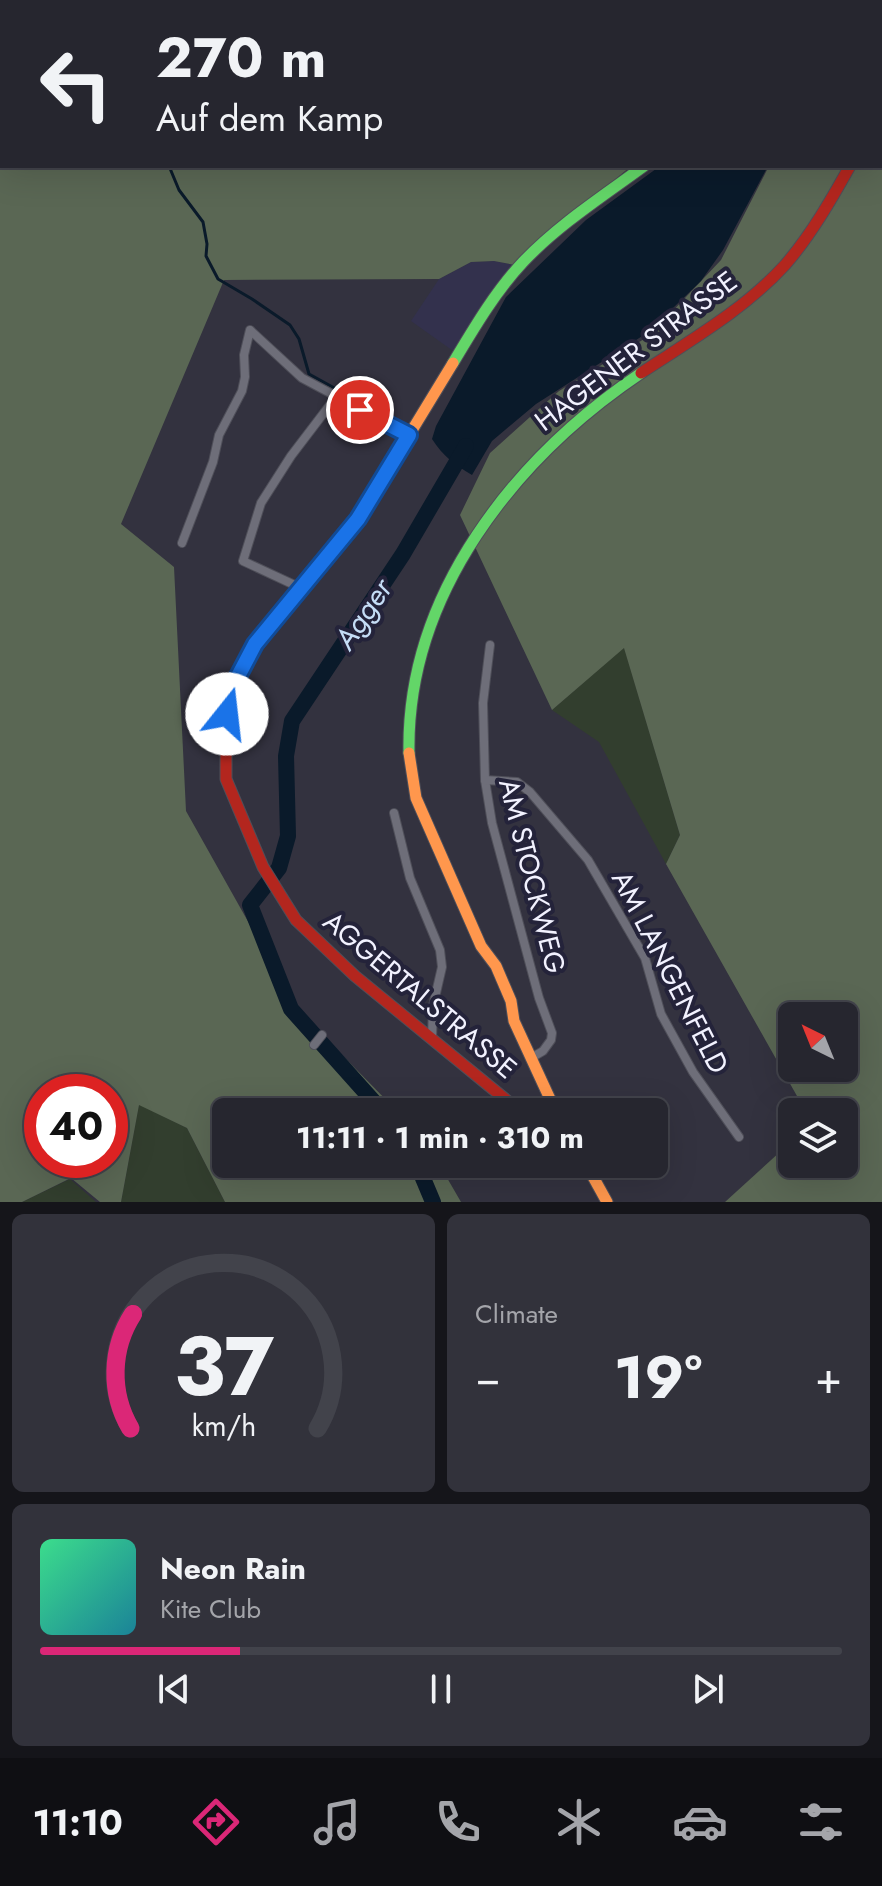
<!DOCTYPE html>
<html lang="en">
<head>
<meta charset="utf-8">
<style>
	body { margin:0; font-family:Jost,sans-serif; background:#32323b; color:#f1f3f6; height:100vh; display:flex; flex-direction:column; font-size:30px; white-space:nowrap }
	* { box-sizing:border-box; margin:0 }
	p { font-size:26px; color:#a4a5aa }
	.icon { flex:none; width:44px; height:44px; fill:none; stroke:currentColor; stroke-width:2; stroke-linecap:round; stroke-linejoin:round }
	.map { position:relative; height:1202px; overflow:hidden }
	.sheet { display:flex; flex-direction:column; gap:12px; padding:12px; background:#15151a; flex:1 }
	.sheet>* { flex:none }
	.hud { position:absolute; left:0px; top:0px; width:882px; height:168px; box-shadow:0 8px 32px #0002,0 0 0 2px #42434b; background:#26262f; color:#f1f3f6; overflow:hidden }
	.needle { width:52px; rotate:317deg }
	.buttons { position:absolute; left:778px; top:1002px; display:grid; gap:16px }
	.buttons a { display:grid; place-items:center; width:80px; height:80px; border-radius:12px; background:#26262f; box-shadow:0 8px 32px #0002,0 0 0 2px #42434b; font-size:40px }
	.speed { position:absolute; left:24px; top:1074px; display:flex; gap:16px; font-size:40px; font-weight:700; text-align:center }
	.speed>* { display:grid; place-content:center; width:104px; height:104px; border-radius:50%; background:#26262f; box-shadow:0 8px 32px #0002,0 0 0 2px #42434b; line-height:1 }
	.speed .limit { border:12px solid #d22; background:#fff; color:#111 }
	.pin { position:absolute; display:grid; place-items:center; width:68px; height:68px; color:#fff; margin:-34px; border:4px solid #fff; border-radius:50%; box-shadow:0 2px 8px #0007 }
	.me { position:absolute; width:88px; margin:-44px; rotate:16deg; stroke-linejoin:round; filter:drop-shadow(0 0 6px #0008) }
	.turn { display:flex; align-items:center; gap:28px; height:168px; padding:0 24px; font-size:36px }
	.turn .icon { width:104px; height:104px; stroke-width:2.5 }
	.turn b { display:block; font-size:56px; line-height:68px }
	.big { font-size:60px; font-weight:700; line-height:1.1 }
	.sheet .tile { flex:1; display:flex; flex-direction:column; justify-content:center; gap:12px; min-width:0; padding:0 28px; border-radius:12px; background:#32323b }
	.sheet .dial { align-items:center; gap:0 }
	.dial svg { height:208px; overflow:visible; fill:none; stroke:#42434b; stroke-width:7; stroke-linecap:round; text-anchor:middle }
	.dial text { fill:#f1f3f6; stroke:none }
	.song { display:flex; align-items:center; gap:24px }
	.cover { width:96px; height:96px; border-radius:12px; background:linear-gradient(135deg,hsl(150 70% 55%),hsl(190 70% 35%)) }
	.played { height:8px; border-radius:4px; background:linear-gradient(90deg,#db2777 25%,#42434b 25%) }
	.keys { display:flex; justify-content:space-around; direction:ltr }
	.heat { display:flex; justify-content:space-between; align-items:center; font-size:44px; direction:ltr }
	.sheet .tiles { flex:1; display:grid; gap:12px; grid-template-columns:1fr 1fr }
	.tile:last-child { grid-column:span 2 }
	.trip { position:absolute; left:212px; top:1098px; width:456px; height:80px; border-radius:12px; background:#26262f; box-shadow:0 8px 32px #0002,0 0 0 2px #42434b; font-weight:700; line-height:80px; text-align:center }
	.tabs { display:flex; height:128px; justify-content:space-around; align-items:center; background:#0f0f13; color:#a4a5aa }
	.tabs .icon { width:56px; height:56px }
	.tabs .current { color:#db2777 }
	.tabs b { font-size:36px; color:#f1f3f6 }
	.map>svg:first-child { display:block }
	.built { fill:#33314d }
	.green { fill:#323e2e }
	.forest { fill:#5a6754; fill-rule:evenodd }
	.water { fill:#0a1a2a }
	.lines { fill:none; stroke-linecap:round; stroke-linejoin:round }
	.stream { stroke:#0a1a2a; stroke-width:3 }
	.river { stroke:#0a1a2a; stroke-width:16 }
	.street-casing { stroke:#4f4f59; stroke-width:10 }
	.fast-casing { stroke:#4f4f59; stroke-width:13 }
	.slow-casing { stroke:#4f4f59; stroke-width:13 }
	.jam-casing { stroke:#4f4f59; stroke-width:13 }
	.street { stroke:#6e6e79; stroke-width:8 }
	.fast { stroke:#63d668; stroke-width:11 }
	.slow { stroke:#ff974d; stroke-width:11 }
	.jam { stroke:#b3261e; stroke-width:11 }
	.route-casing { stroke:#114b97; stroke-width:20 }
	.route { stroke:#1a73e8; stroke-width:14 }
	.labels { text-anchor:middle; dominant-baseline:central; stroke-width:8; stroke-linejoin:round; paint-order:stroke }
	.street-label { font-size:28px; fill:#f2f2ff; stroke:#24233a }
	.water-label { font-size:30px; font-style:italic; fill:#c5ddf6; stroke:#24233a }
</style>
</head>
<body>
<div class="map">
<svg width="882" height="1202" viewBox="0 0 882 1202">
	<rect width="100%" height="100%" fill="#33323f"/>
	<polygon class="built" points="494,261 515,265 456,353 411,321 439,279 471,262"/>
	<g class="green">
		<polygon points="624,647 680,835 666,864 599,742 552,710"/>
		<polygon points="139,1104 187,1128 225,1202 121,1202"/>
		<polygon points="70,1179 96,1202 22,1202"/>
	</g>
	<g class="forest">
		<path d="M0,0h743l-741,2v164h629l-116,99 -21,-4 -23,1 -32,17 -215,1 -103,244 53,43 12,244 111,198 101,103h-172v52h213l22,38h-236l-38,-74 -48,-23 -18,97h-21l-29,-24 -49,24h-22zM42,1092h68v68h-68z"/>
		<path d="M843,0h39v1202h-157l67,-61v23h52v-52h-38l-140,-248 14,-29 -56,-187 -72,62 -92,-195 30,-62 69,-62 90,-55 72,-76 48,-94h111v-164h-38zM792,1016h52v52h-52z"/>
	</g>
	<path class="water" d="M660,166h108l-45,84 -22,31 -54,52 -111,71 -44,37 -20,34c-17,-10 -29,-19 -40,-36l4,-13 70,-129 80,-77z"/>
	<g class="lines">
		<g class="stream">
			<polyline points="0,58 2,58"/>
			<polyline points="169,166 179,190 203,222 207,244 206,256 218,279 252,299 290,325 299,339 309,374 376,411"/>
		</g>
		<g class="river">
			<polyline points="831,2 831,0"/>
			<polyline points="383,1112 291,1009 250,905 279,868 288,836 286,756 292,721 403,554 466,446"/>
			<polyline points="417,1164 433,1202"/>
		</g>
		<g class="street-casing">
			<g id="street">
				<polyline points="771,2 772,0"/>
				<polyline points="182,543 213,462 219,435 242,391 245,377 244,355 250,330 302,378 409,435"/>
				<polyline points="301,588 243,561 261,503 291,456 336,397"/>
				<polyline points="490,645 483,703 485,780 492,823 539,998 552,1033 551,1040 543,1051 531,1058"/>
				<polyline points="485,780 517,782 530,792 588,860 645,958 661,1014 693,1072 739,1137"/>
				<polyline points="394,813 410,878 440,950 442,967 433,1006 432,1039"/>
				<polyline points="314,1045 322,1035"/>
			</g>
		</g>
		<g class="fast-casing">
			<g id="fast">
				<path d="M453,363c21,-35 42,-71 70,-101 35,-37 80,-66 121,-96"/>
				<path d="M409,753c-3,-159 106,-295 232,-380"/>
			</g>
		</g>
		<g class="slow-casing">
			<g id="slow">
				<polyline points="226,753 227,714 235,682 255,644 358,519 453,363"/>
				<polyline points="409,753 416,798 481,946 496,966 511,1001 514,1021 556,1112"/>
				<polyline points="586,1164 607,1202"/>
			</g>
		</g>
		<g class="jam-casing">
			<g id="jam">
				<polyline points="880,112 882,108"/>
				<path d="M641,373c50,-33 104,-64 144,-108 26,-30 46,-65 65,-99"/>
				<polyline points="226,753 226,779 263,867 296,920 355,976 521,1112"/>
			</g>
		</g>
		<use href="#street" class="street"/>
		<use href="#fast" class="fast"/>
		<use href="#slow" class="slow"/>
		<use href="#jam" class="jam"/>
	</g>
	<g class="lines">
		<g class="route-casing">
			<polyline id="route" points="227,714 235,682 255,644 358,519 409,435 360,410"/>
		</g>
		<use href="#route" class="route"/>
	</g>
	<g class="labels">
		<g class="street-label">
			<text transform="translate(636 351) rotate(-37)">HAGENER STRASSE</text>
			<text transform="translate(532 876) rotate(76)">AM STOCKWEG</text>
			<text transform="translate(670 972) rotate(63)">AM LANGENFELD</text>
			<text transform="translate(420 995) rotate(40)">AGGERTALSTRASSE</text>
		</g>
		<g class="water-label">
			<text transform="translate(363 614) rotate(-56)">Agger</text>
		</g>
	</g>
</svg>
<div class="buttons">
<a><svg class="needle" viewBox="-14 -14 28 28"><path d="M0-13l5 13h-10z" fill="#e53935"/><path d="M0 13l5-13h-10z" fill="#a4a5aa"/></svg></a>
<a><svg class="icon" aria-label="layers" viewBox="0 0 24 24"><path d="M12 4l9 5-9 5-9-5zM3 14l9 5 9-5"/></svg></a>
</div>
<div class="speed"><div class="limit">40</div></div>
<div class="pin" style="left:360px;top:410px;background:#d93025"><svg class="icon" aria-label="arrive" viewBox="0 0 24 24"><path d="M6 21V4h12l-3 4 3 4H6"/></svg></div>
<svg class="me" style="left:227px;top:714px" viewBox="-20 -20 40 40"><circle r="19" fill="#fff"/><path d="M0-13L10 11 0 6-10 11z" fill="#1a73e8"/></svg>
<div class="trip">11:11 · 1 min · 310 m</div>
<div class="hud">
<div class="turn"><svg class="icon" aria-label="left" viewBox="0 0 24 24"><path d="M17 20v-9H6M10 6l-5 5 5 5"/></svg><div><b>270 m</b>Auf dem Kamp</div></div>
</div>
</div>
<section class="sheet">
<div class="tiles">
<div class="tile dial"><svg viewBox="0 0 100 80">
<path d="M14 69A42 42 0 1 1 86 69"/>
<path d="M14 69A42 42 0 0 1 15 25" stroke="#db2777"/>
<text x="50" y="56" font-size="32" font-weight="700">37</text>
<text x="50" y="72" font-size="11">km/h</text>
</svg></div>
<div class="tile"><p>Climate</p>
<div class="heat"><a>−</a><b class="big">19°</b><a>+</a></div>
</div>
<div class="tile">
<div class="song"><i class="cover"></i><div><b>Neon Rain</b><p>Kite Club</p></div></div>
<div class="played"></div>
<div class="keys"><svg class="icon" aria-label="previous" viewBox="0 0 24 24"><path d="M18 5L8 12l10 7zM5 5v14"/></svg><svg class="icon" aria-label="pause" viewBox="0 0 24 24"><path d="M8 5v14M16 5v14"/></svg><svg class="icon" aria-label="next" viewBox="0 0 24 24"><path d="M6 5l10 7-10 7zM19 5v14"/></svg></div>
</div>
</div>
</section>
<nav class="tabs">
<b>11:10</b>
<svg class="icon current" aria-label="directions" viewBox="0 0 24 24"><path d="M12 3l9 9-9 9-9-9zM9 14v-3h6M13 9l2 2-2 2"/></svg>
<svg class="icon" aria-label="music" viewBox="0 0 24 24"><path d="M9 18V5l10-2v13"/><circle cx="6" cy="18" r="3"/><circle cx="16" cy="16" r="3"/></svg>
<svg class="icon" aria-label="phone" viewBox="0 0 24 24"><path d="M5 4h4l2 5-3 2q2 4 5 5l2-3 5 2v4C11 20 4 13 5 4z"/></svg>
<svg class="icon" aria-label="climate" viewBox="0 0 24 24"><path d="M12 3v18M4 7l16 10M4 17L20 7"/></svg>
<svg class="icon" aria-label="car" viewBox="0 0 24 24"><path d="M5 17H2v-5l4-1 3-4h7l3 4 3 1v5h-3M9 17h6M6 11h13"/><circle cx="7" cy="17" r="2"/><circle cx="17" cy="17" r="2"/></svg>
<svg class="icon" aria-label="filters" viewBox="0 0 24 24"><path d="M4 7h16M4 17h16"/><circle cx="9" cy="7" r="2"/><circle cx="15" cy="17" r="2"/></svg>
</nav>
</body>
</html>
